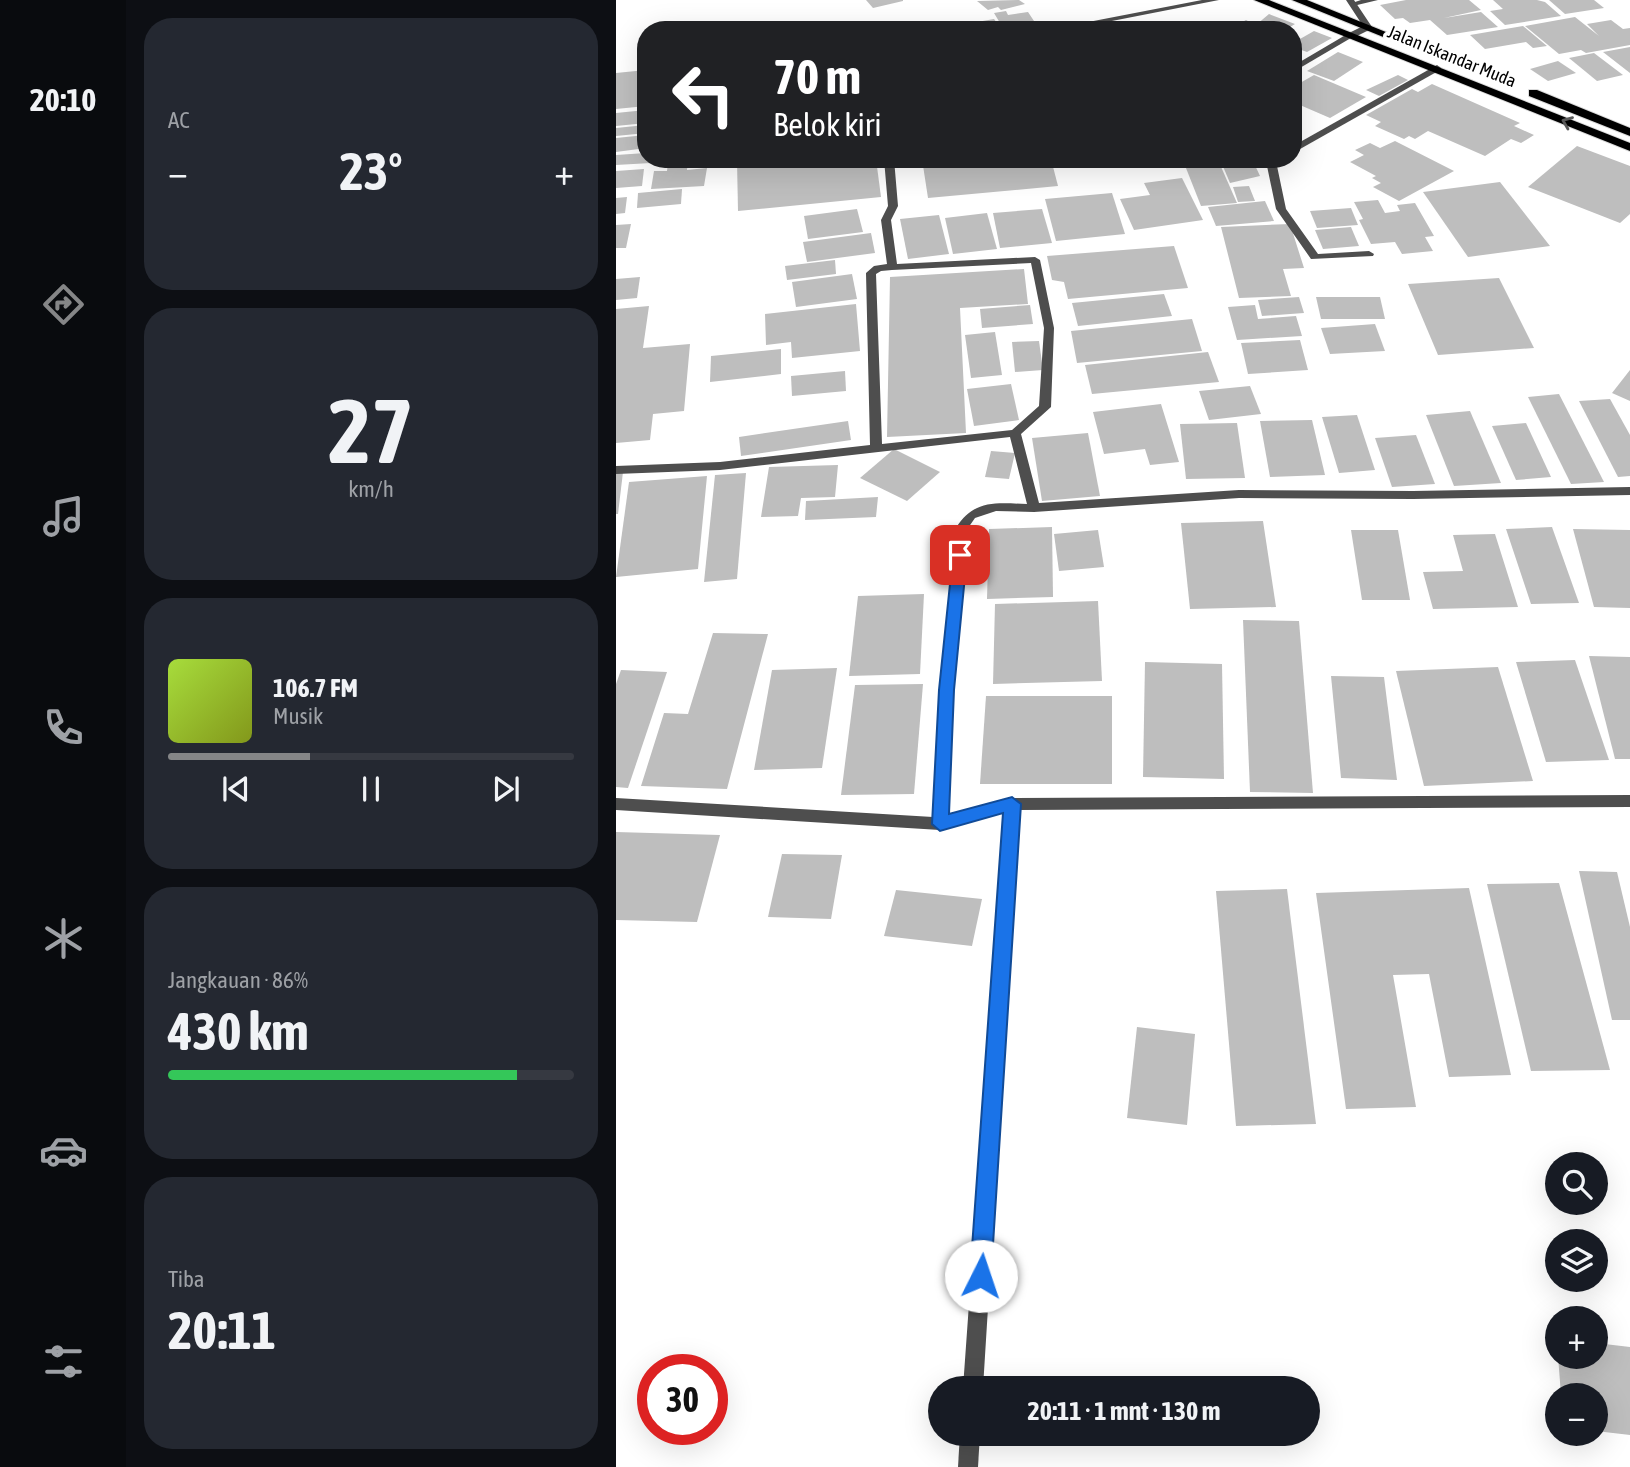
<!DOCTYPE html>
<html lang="id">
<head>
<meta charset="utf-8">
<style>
	body { margin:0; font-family:"Asap Condensed",sans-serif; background:#242831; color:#f1f3f6; height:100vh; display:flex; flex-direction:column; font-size:26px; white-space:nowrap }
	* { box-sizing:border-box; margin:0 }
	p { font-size:23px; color:#9ea1a6 }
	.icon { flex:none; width:38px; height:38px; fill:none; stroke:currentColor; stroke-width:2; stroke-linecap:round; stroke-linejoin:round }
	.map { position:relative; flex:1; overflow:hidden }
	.details { display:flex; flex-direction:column; gap:18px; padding:18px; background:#0d0f14; width:490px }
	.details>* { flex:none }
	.top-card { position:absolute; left:21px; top:21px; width:665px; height:147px; border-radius:28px; box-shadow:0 7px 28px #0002; background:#202124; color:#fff; overflow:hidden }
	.fabs { position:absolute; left:929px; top:1152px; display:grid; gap:14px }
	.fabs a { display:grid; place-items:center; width:63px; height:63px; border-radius:50%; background:#171b24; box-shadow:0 7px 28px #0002; font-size:35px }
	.speed { position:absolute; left:21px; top:1354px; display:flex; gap:14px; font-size:35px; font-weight:700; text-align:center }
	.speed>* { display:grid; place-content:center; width:91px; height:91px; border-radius:50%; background:#171b24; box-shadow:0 7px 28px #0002; line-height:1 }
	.speed .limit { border:10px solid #d22; background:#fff; color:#111 }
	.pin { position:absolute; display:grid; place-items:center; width:60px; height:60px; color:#fff; margin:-30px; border-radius:14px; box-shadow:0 4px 10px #0006 }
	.me { position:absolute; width:77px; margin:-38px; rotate:4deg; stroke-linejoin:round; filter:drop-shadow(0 0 5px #0008) }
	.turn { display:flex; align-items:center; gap:24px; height:147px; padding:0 21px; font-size:32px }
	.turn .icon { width:91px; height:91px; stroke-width:2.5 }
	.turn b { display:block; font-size:49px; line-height:60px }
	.big { font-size:52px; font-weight:700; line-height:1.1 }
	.details .card { flex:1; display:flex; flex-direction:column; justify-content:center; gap:10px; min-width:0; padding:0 24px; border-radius:28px; background:#242831 }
	.details .dial { align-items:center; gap:0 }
	.dial b { font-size:91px; line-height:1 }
	.song { display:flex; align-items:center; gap:21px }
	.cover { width:84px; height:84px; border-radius:10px; background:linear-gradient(135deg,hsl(80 70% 55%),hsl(70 70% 35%)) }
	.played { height:7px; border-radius:4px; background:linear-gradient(90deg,#858687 35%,#363941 35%) }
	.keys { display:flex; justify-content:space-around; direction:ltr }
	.heat { display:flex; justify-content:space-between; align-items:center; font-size:38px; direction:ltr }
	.charge { height:10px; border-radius:5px; background:linear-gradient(90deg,#34c759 86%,#363941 0) }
	.trip { position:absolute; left:312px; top:1376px; width:392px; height:70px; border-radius:35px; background:#171b24; box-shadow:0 7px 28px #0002; font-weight:700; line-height:70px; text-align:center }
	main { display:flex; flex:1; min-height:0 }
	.dock { display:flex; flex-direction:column; width:126px; justify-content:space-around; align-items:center; background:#090b0e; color:#9ea1a6 }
	.dock .icon { width:49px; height:49px }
	.dock .active { color:#858687 }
	.dock b { font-size:32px; color:#f1f3f6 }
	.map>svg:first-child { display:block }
	.building { fill:#bebebe }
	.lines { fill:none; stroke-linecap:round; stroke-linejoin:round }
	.trunk-casing { stroke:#dbdbdb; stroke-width:2 }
	.minor { fill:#4e4e4e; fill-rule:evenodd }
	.tertiary { fill:#4e4e4e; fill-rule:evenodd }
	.trunk { fill:#000; fill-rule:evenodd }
	.oneway { stroke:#595959 }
	.route { fill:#1a73e8; stroke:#114b97; stroke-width:2 }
	.labels { text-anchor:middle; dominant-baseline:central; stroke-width:7; stroke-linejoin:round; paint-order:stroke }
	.far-street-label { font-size:18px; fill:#000; stroke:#fff }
</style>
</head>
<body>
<main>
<nav class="dock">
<b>20:10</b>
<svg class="icon active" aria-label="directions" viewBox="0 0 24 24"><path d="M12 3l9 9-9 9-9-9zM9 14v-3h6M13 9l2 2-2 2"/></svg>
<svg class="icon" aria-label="music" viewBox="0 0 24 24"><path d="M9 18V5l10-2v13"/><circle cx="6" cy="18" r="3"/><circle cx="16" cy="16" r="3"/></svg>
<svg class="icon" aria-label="phone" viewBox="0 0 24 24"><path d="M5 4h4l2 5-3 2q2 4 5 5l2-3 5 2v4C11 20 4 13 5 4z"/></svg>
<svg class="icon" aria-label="climate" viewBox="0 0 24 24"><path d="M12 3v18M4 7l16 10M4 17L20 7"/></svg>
<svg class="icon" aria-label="car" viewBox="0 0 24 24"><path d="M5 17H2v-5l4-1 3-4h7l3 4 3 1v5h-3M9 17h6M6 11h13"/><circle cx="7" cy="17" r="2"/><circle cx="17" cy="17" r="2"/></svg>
<svg class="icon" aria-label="filters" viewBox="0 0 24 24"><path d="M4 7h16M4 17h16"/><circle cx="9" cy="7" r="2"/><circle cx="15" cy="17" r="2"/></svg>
</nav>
<section class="details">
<div class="card"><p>AC</p>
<div class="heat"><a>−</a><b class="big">23°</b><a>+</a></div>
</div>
<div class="card dial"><b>27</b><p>km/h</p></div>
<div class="card">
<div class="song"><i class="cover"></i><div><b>106.7 FM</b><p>Musik</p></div></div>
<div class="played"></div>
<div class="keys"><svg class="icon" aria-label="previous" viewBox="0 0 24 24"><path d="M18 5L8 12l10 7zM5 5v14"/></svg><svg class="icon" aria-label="pause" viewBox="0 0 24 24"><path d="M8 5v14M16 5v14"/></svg><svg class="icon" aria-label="next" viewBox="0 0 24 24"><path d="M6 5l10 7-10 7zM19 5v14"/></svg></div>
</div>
<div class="card"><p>Jangkauan · 86%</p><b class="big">430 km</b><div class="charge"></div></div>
<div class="card"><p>Tiba</p><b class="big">20:11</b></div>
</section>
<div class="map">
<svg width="1014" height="1467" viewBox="0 0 1014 1467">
	<rect width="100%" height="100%" fill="#fff"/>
	<g class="building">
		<polygon points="250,0 287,0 287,1 257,8"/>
		<polygon points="403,0 409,4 385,10 382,7 372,10 361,1"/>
		<polygon points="790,0 853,0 865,10 828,18 865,12 882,27 831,35 814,20 794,23 787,18 779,19 764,5"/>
		<polygon points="877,0 921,0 929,2 945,16 889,25 874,11 887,9"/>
		<polygon points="933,0 978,0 988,8 949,14"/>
		<polygon points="390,11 392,15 412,12 420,24 387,28 378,13"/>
		<polygon points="653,14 679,24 669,30 652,25 662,30 611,30 630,20 640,25"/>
		<polygon points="959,17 983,36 971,24 995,20 1007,29 1014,28 1014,45 970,53 965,50 943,54 909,26"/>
		<polygon points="378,19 384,27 366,30 361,22"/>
		<polygon points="907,26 931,46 917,48 910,42 869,49 854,35"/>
		<polygon points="698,31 716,38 691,52 677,47 677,43"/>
		<polygon points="1014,47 1014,73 987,52"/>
		<polygon points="722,52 747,62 718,81 691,71"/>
		<polygon points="978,53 1007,75 981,81 953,58"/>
		<polygon points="942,61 960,73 932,81 914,69"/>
		<polygon points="30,70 30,106 0,109 0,73"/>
		<polygon points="698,75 750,97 714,118 677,102 677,87"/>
		<polygon points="782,75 792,80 763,96 750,90"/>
		<polygon points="816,84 904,123 898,126 918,135 905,143 895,139 869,156 812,131 799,139 793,136 788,139 759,126 765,122 750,115 796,89 802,92"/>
		<polygon points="30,110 30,123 0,126 0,113"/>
		<polygon points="30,125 30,133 0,136 0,128"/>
		<polygon points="30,135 30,148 0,152 0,138"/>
		<polygon points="779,141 838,171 783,201 757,187 765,183 756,178 760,176 734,162 748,155 739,150 754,143 764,148"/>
		<polygon points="961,146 1014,166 1014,214 1004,223 912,187"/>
		<polygon points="30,153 30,159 72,159 71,170 91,168 88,186 35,189 38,171 51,171 52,162 0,165 0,155"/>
		<polygon points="138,159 260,159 265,197 122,211 121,161"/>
		<polygon points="306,159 435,159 442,186 312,198"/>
		<polygon points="602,160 621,203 585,206 568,163"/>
		<polygon points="637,161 644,176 614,183 606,164"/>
		<polygon points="28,169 26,186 0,188 0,171"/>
		<polygon points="566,178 587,220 518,230 504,199 534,195 528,183"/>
		<polygon points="884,182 934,246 852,257 807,192"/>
		<polygon points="633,186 639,201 622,202 617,187"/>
		<polygon points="66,189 65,204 21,208 22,193"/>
		<polygon points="496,193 509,234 440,241 429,199"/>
		<polygon points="11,197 9,213 0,214 0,198"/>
		<polygon points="762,200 769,213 784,211 781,205 799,203 818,236 809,237 817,251 786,254 779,242 755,244 743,220 747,219 738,202"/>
		<polygon points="649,201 658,221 600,226 592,207"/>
		<polygon points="735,208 742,225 701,228 694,211"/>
		<polygon points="241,209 247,232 192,239 188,216"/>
		<polygon points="426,209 436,243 384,248 377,213"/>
		<polygon points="371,213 381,249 337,254 329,218"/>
		<polygon points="323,215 333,254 292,259 284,219"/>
		<polygon points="15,224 10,248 0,248 0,225"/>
		<polygon points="674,224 688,268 667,269 675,296 623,298 605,227"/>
		<polygon points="735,227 743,246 707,249 699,230"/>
		<polygon points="255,233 259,253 191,262 187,242"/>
		<polygon points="558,246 572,288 452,299 448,282 436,280 431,256"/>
		<polygon points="219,260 220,274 171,280 169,266"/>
		<polygon points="408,269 412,304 344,308 350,433 271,437 274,277"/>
		<polygon points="236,274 241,299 180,307 176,282"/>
		<polygon points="24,277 21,298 0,300 0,279"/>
		<polygon points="883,278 918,348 822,355 792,284"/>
		<polygon points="548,294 556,316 462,326 456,303"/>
		<polygon points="683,297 688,313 646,316 642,300"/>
		<polygon points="700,297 764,297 769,319 705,319"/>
		<polygon points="240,304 244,351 176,358 175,342 150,345 149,314"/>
		<polygon points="414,305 417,324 366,328 364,309"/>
		<polygon points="639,305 642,319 680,316 686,336 621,340 612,307"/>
		<polygon points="33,306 27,348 74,344 68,411 37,414 34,440 0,443 0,309"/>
		<polygon points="576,319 586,351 461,363 455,331"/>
		<polygon points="759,324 769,351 714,354 705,328"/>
		<polygon points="379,332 386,375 355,378 349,335"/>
		<polygon points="684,340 692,370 632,374 625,343"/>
		<polygon points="423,341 427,370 399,372 396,342"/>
		<polygon points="165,349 165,374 94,382 95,356"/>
		<polygon points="592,352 603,382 476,394 469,365"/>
		<polygon points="1014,370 1014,401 996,393"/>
		<polygon points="229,371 230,391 176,396 175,376"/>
		<polygon points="395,384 403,420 358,426 351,389"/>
		<polygon points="634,386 645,414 593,420 583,391"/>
		<polygon points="943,394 988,482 955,484 912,397"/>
		<polygon points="994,399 1014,435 1014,476 1002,477 963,401"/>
		<polygon points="545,404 563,462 534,465 529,449 488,454 477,412"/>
		<polygon points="854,411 885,483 838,486 810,415"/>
		<polygon points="741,415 759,470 723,473 706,417"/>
		<polygon points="696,420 709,475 654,477 644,421"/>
		<polygon points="232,421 235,440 125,456 123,437"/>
		<polygon points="621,423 629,478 570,479 564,424"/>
		<polygon points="910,423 935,477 900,480 876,426"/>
		<polygon points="472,433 484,496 426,501 416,438"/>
		<polygon points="800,435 819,484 776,487 759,438"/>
		<polygon points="278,449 324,472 291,501 244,478"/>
		<polygon points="375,451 399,453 393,479 369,477"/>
		<polygon points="222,465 219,497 185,498 182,516 145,517 153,467"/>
		<polygon points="7,472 2,514 0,514 0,473"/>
		<polygon points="130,473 121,579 88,582 99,475"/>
		<polygon points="91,476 82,569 0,577 13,482"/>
		<polygon points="262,497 260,517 189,520 190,501"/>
		<polygon points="647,521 660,607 574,609 565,523"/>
		<polygon points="436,527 437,597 371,599 373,529"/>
		<polygon points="936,527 963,603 915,604 890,529"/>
		<polygon points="957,529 1014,530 1014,608 978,607"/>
		<polygon points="482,530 488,567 443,571 438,534"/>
		<polygon points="735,530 782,530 794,600 746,600"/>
		<polygon points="879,534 902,607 817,609 807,572 847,571 837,535"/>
		<polygon points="308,594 304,674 233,676 242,596"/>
		<polygon points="482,601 486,681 377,684 379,604"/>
		<polygon points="627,620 683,621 697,793 634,792"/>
		<polygon points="97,633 152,634 111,789 25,786 48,713 72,714"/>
		<polygon points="973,656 1014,657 1014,759 999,759"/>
		<polygon points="959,660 993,760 930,762 900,662"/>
		<polygon points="529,662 606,664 608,779 527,777"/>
		<polygon points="882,667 917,781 808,786 780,671"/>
		<polygon points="221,668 206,768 138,770 156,670"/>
		<polygon points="5,670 51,672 12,788 0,787 0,684"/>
		<polygon points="715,676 768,677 781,780 725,778"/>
		<polygon points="307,684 298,794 225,795 239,685"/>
		<polygon points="370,696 496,696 496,784 364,784"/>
		<polygon points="0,832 104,835 81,922 0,920"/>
		<polygon points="166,854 226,855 215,919 152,917"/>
		<polygon points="963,871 1001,872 1014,927 1014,1020 996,1020"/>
		<polygon points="943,883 994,1070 915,1071 871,884"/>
		<polygon points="853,888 895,1075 833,1077 813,974 777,975 800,1107 730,1109 700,893"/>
		<polygon points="671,889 700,1124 620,1126 600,891"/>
		<polygon points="280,890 366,899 356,946 268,936"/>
		<polygon points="521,1027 579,1034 571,1125 511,1118"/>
		<polygon points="980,1343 1014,1347 1014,1435 980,1431 980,1395 945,1395 942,1356 980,1356"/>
	</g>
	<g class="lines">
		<g class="trunk-casing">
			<g id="trunk">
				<polygon points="638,0 653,0 1014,143 1014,151"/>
				<polygon points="676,0 691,0 797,43 787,45"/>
				<polygon points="913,90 921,90 1014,128 1014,136 913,96"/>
			</g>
		</g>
		<g class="minor">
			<polygon points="586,0 603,0 450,30 431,30"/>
			<polygon points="745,0 762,0 737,6 733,4"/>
			<polygon points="733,33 740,35 677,72 677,66"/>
			<polygon points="821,65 825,68 824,70 677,153 677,146"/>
			<path d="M268,159h10l4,47 -7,14 6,44 138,-7 5,3 14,68 -3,79 -30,27 18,69 200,-13 174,1 217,-4v8l-217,4 -174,-1 -205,14 -38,-1 -21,7 -7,10 -14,162 -6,126 64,-18 618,-3v12l-611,3 -36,578h-20l41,-576 -64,18 -324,-20v-12l317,19 7,-127 16,-162c18,-29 40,-25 71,-24l-17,-67 -290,33 -104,4v-8l104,-4 150,-17 -4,-172 8,-7 13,-2 -6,-44 7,-14zM415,263l13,65 -5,78 -27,24 -130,14 -6,-170 5,-3 11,-1z"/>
			<polygon points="656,159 665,159 661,166 670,209 702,254 753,251 758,254 757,256 695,259 660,209 651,166"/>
			<polygon points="344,1433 364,1433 362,1467 342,1467"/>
		</g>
		<polygon class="tertiary" points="730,0 738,0 756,27 755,29 739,37 733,37 733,33 747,26"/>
		<use href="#trunk" class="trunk"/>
	</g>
	<defs><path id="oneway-chevron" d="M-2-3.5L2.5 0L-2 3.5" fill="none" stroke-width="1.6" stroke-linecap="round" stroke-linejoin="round" transform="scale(1.75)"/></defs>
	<use class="oneway" href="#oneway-chevron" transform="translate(951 122) rotate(-158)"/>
	<polygon class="route" points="344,550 351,555 338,690 333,814 396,797 405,804 375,1276 372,1284 365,1287 357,1284 354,1276 387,813 324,831 316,824 323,690 337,555"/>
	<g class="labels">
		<g class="far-street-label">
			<text transform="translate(836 56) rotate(22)">Jalan Iskandar Muda</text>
		</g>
	</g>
</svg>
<div class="fabs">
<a><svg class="icon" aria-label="search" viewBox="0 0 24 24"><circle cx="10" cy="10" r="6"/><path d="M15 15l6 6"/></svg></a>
<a><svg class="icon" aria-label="layers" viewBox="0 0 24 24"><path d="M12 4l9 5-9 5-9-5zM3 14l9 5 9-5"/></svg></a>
<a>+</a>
<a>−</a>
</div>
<div class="speed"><div class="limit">30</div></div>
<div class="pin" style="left:344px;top:555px;background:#d93025"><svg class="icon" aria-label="arrive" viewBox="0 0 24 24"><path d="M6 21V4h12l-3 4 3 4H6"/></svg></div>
<svg class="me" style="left:365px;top:1276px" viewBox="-20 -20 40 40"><circle r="19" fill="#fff"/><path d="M0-13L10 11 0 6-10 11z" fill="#1a73e8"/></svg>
<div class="trip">20:11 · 1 mnt · 130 m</div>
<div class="top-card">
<div class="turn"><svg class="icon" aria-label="left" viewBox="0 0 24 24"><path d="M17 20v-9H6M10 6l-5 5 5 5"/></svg><div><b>70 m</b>Belok kiri</div></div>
</div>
</div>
</main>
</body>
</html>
